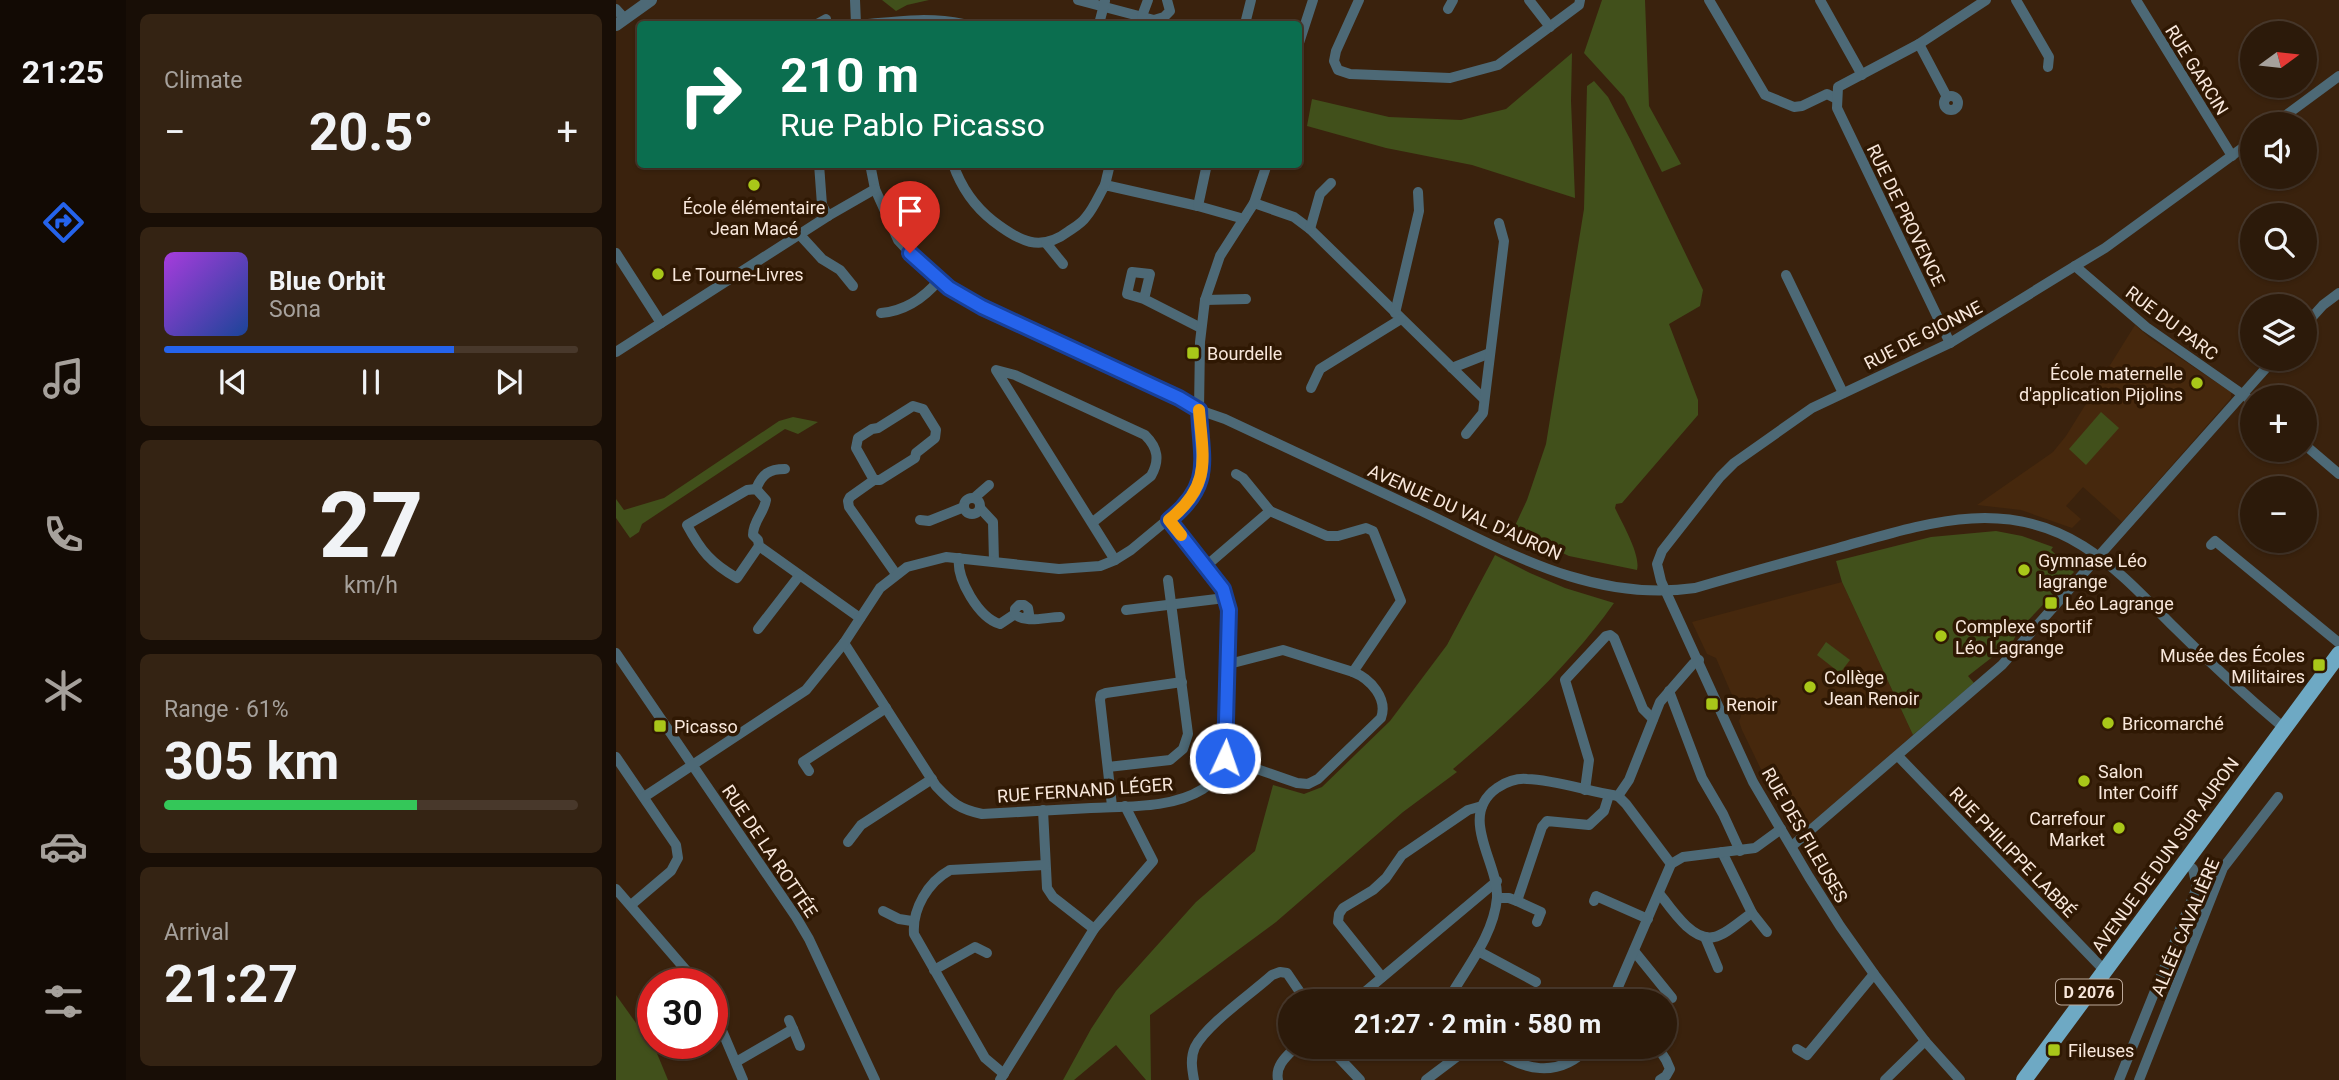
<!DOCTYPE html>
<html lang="en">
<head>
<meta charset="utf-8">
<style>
	body { margin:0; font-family:Roboto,sans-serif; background:#342313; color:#f1f3f6; height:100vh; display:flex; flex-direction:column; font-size:26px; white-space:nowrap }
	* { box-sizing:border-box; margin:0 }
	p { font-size:23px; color:#a6a19c }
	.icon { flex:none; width:38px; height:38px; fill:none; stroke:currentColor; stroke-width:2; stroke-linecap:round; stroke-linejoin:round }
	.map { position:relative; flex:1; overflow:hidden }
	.details { display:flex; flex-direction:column; gap:14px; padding:14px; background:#180e06; width:490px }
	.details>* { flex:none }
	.top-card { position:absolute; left:21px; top:21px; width:665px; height:147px; border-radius:7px; box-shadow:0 2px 5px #0004,0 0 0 2px #48382b; background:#0b6e4f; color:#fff; overflow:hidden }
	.needle { width:46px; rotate:75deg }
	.controls { position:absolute; left:1624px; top:21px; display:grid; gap:14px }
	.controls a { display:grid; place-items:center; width:77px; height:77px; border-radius:50%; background:#2c1a0a; box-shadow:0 2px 5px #0004,0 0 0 2px #48382b; font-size:35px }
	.speed { position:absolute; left:21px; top:968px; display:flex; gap:14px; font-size:35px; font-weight:700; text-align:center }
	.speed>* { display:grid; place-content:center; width:91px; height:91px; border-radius:50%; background:#2c1a0a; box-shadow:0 2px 5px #0004,0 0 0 2px #48382b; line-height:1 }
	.speed .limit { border:10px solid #d22; background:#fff; color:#111 }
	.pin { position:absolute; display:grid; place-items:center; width:60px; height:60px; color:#fff; margin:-72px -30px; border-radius:50% 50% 50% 0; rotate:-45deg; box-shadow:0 0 7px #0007 }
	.pin .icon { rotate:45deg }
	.me { position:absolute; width:77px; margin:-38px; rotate:3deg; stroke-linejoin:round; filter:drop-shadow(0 0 5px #0008) }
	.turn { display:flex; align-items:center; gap:24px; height:147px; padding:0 28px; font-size:32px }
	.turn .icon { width:91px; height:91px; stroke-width:2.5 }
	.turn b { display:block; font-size:49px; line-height:60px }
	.big { font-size:52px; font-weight:700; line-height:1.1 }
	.details .widget { flex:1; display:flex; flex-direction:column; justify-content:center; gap:10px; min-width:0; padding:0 24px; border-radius:10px; background:#342313 }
	.details .dial { align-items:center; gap:0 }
	.dial b { font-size:91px; line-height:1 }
	.song { display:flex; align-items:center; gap:21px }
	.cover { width:84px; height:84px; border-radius:10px; background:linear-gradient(135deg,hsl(280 70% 55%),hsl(220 70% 35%)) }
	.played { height:7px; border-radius:4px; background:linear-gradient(90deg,#2563eb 70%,#48382b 70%) }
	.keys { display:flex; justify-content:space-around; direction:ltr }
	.heat { display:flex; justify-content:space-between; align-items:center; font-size:38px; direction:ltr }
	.charge { height:10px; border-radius:5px; background:linear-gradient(90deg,#34c759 61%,#48382b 0) }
	.trip { position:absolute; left:662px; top:989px; width:399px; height:70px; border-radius:35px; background:#2c1a0a; box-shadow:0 2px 5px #0004,0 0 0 2px #48382b; font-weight:700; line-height:70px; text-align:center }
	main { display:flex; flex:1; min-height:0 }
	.tabs { display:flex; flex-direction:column; width:126px; justify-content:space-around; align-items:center; background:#120a04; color:#a6a19c }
	.tabs .icon { width:49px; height:49px }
	.tabs .on { color:#2563eb }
	.tabs b { font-size:32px; color:#f1f3f6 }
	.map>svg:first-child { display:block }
	.built { fill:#46280d }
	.green { fill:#41501b }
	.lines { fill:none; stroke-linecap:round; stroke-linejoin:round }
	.minor { stroke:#4d6976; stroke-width:10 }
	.tertiary { stroke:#4d6976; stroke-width:12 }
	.primary { stroke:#6ea9c4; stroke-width:16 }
	.route-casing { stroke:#184099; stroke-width:18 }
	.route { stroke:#2563eb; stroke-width:12 }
	.slow { stroke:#f59e0b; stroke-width:12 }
	.poi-dot { fill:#a9c719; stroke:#2f1803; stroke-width:2.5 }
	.labels { text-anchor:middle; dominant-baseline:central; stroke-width:7; stroke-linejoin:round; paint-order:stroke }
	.shield { fill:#2f1803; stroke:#bca99a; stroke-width:2 }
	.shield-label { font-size:16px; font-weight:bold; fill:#f8e7db }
	.street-label { font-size:18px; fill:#f8e7db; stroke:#2f1803 }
	.poi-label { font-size:18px; fill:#f8e7db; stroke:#2f1803; text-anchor:start }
</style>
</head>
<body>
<main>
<nav class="tabs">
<b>21:25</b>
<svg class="icon on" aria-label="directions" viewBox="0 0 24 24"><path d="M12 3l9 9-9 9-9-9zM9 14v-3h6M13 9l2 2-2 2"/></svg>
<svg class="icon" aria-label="music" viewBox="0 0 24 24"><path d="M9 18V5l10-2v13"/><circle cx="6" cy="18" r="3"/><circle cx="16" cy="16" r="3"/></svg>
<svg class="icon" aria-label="phone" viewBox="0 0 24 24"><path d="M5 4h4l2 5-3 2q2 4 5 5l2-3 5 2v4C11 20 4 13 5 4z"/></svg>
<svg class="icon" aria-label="climate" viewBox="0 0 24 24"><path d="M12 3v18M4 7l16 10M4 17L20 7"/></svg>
<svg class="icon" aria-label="car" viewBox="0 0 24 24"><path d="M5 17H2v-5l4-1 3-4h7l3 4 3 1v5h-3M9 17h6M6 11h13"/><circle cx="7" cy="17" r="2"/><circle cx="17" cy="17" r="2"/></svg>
<svg class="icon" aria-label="filters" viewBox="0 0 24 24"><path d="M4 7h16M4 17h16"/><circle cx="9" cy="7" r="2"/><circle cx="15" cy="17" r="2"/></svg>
</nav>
<section class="details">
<div class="widget"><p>Climate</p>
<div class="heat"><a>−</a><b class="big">20.5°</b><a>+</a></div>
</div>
<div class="widget">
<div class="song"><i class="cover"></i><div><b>Blue Orbit</b><p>Sona</p></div></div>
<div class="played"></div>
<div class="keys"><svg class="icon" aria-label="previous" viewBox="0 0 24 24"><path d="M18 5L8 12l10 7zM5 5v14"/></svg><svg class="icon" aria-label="pause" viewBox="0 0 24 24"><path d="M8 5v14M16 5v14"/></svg><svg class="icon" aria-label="next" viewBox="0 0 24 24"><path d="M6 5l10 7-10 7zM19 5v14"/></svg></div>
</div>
<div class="widget dial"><b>27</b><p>km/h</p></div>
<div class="widget"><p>Range · 61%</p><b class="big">305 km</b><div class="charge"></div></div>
<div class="widget"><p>Arrival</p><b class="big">21:27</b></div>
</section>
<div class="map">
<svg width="1723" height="1080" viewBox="0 0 1723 1080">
	<rect width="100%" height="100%" fill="#3a220d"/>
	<g class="built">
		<polygon points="1519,325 1534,338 1615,392 1615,398 1506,522 1467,487 1450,506 1465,519 1456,528 1405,510 1361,505 1437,452 1450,436"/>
		<polygon points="1226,582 1297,735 1189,829 1178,826 1154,788 1126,730 1123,721 1125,716 1100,658 1091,654 1076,622"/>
	</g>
	<g class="green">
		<polygon points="266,0 313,0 291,5 280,11"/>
		<polygon points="986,0 1029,0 1033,106 1065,164 1046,172 1008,97 968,53"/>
		<polygon points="956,53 955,101 959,198 856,165 770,148 691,126 696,99 773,117 845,120 890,109"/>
		<path d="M978,81l14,16 22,42 73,151 -3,16 -31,18 29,76v15l-76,88 -6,1 -1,4c7,15 26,47 22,62l-68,-14 -56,-26 14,-30 19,-56 38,-235 3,-123z"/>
		<polygon points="1485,412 1503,428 1470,465 1453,449"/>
		<polygon points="177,417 202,422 182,434 169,429 26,524 23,532 14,538 0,518 0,499 8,510 48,498 163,421"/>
		<polygon points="1380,531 1406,536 1437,547 1435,550 1458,572 1402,631 1397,641 1352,676 1358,683 1297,735 1226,582 1220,561 1315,537"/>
		<path d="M879,555l35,18 35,15 49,15c-43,61 -104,118 -161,166l4,3 -54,40 -127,110 -126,93 1,65h-5l-30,-35 -42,35h-11l28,-51 25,-38 80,-89 59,-51 18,-66 31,9 18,-7 68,-66 57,-76z"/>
		<polygon points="1210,642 1234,660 1224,673 1201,655"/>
		<polygon points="0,995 40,1051 52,1080 0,1080"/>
	</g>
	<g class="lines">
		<g class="minor">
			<polyline points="239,0 240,24"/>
			<polyline points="462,0 538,20 548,17 554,11 551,0"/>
			<polyline points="743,0 720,51 718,61 722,70 734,74 834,78 882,65 963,5 964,0"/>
			<polyline points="913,0 934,27"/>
			<polyline points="1093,0 1149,95 1178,107 1186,106 1211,94 1221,99"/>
			<polyline points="1204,0 1246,75"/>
			<polyline points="1400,0 1433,57 1432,67"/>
			<polyline points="1520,0 1616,156"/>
			<polyline points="0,9 9,19"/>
			<polyline points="832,9 837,0"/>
			<polyline points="526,16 532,0"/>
			<polyline points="201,24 210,19"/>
			<path d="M252,24c31,-3 63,-7 95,0"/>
			<polyline points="483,24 489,1"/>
			<polyline points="629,24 635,0"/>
			<polyline points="1303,44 1331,97"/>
			<polyline points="682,46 697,0"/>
			<circle cx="1335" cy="103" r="7"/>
			<polyline points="1658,124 1723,76"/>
			<polyline points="203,164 206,205 212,216"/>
			<path d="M254,164l5,25 23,51 24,26 27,22 33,19 197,91 20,12 26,9c63,30 126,59 188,88 92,43 177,96 282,81 48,-14 95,-27 143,-40 83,-23 165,-53 245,-2 35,22 63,53 91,81 35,35 72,69 110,101"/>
			<path d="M337,164c8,23 21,42 40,57 26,20 47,32 76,10 6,-4 13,-8 17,-14 8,-9 13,-22 19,-32l93,21 46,13"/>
			<polyline points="489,185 494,164"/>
			<polyline points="638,203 678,217 694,229 868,399"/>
			<polyline points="582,206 591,164"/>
			<polyline points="694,229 704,194 715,183"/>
			<polyline points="184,235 206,259 224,270 237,286"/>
			<polyline points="430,243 447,264"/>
			<polyline points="0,253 45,323"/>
			<polyline points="1459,266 1530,327 1636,401"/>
			<polyline points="1170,275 1227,393"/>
			<polyline points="528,299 511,294 516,272 534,274 528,299 585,328"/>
			<polyline points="589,300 630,299"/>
			<path d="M265,313c24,-2 43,-15 58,-33"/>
			<polyline points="779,313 803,211 802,192"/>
			<polyline points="1689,325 1707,305 1723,293"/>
			<polyline points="1334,343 1221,108 1222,87 1303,44 1370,0"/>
			<polyline points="0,352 212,216 259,189"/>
			<polyline points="836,368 874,353"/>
			<polyline points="695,388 704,369 785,319"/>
			<polyline points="850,434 867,413 888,241 883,223"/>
			<polyline points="1689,445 1723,474"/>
			<polyline points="620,474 627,478 654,511"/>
			<polyline points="258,480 240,448 242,438 256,429 262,428 297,406 307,409 320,430 319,438 300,453 299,458 264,480 258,480 234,497 232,501 233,507 280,574"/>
			<path d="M140,489c6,-15 13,-20 29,-20"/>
			<circle cx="356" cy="506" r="8"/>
			<polyline points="358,498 373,485"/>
			<polyline points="364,508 377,522 378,562"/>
			<polyline points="304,520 313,521 348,507"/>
			<path d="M477,522l58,-46c9,-16 7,-28 -6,-41l-130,-60 -19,-5 119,190"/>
			<polyline points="1595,545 1599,541 1723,643"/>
			<path d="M143,546l-22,32c-26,-15 -36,-27 -50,-53l60,-35 9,-1 10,11c-2,13 -13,21 -13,35l5,5 1,6 101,72"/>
			<path d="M343,558c-3,21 20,60 41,66l15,-10"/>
			<path d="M590,566l64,-55 57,25h11l28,-8 7,3 28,70 -48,71c18,7 35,27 28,46l-63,61 -10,5 -11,-1 -72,-25"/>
			<polyline points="510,610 609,598"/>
			<path d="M409,618l4,-4 -1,-6 -4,-3h-5l-4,4v5c10,10 31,3 45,3"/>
			<polyline points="142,629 183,576"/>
			<path d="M228,643l92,143c16,17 23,23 46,28 36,-2 73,-4 109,-6 36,-2 80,1 112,-19 10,-7 16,-20 22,-31l4,-148 -6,-21 -54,-69"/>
			<polyline points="0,653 180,917 193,939 259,1080"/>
			<polyline points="613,664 667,650 737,672"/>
			<polyline points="1053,691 1086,778 1107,814 1124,851"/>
			<polyline points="1282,756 1489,971"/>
			<polyline points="0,757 60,845 62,858 55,871 15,905"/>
			<polyline points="492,767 554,760 567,749 572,734 552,580"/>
			<polyline points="193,771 187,762 270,708"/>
			<polyline points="969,790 973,760 949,680 990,636 994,635 998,638 1027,709 1037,719"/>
			<polyline points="1002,796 1010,804 1055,864"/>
			<polyline points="28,797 190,690 228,643 264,588 291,567 330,557 443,569 484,566 499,560 515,550 573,502 582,486 587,470 587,439 584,431 583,410 584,342 589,300 604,256 638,203 651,164"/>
			<polyline points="496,806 484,700 485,695 490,693 566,682"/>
			<polyline points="427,810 431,888 437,897 478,929"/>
			<polyline points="232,842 245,825 316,779"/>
			<polyline points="1176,846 1386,665 1658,359"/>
			<polyline points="0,889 82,984"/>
			<path d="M1043,893c11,14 33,49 55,44 12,-2 27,-17 38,-24l-30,-61"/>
			<polyline points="881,898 893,898 901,901 926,827 931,821 973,825 988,811 993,795"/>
			<polyline points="901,901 925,912 921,922"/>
			<polyline points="978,901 980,896 1032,919"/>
			<polyline points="267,911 283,919 296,921"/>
			<polyline points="1136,913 1151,932"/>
			<polyline points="1089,937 1102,968"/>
			<polyline points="862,951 920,982"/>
			<polyline points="1018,951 1056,998"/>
			<polyline points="318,970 359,947 371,953"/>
			<polyline points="766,977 722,922 723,914 727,908 757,890 770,878 786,855 852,810 866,806"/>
			<polyline points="738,1001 881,881"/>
			<path d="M834,1001l4,-11c17,-28 40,-58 43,-92 2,-35 -40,-82 0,-110 8,-6 20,-10 30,-9 31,1 61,13 91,17l11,-16 31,-78 33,-38 6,-4"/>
			<polyline points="996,1001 1055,864 1067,857 1139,848 1165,829"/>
			<polyline points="96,1007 127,1080"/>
			<polyline points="177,1029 184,1046"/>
			<polyline points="712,1046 744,1080"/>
			<path d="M872,1046c35,25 70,34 102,0"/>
			<polyline points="1041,1046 1050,1060 1054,1069 1050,1076 1044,1080"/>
			<polyline points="1181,1049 1191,1055 1258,974"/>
			<polyline points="120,1062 177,1029 173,1020"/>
			<path d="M388,1074l-19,-16 -71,-124c-2,-25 14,-52 36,-64l95,-5"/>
			<polyline points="384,1080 478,929 537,861 509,806"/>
			<path d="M578,1080c-2,-11 -4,-22 1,-33 12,-23 56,-53 77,-72l8,-3 7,1 19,28"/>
			<path d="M662,1080c-3,-15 9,-24 19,-34"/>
			<polyline points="810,1080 855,1046"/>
			<polyline points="1269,1080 1309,1041"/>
			<polyline points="1344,1080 1309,1041 1258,974 1224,926 1193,877 1137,782 1045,581 1041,564 1046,551 1104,477 1118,463 1196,408 1334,343 1459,266 1489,248 1636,141"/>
			<polyline points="1503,1080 1581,887 1577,869 1569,862"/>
			<polyline points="1523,1080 1607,868 1662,797"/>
		</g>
		<polyline class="tertiary" points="0,25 35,0"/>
		<polyline class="primary" points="1408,1080 1723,654"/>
	</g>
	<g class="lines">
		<g class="route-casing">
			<path id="route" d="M294,253l39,35 33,19 197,91 20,12c2,50 15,74 -30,110l54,69 6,21 -4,148"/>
		</g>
		<use href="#route" class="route"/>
		<path class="slow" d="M565,535l-12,-15c43,-35 34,-61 30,-110"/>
	</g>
	<g class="poi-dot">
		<circle cx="138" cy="185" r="7"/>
		<circle cx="42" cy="274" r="7"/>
		<rect x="570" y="346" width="14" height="14" rx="3.5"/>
		<circle cx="1581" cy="383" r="7"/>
		<circle cx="1408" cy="570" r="7"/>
		<rect x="1428" y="596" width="14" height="14" rx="3.5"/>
		<circle cx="1325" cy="636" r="7"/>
		<rect x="1696" y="658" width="14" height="14" rx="3.5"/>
		<circle cx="1194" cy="687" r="7"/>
		<rect x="1089" y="697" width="14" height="14" rx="3.5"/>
		<circle cx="1492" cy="723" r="7"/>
		<rect x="37" y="719" width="14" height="14" rx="3.5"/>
		<circle cx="1468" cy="781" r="7"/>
		<circle cx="1503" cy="828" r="7"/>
		<rect x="1431" y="1043" width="14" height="14" rx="3.5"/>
	</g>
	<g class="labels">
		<rect class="shield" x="1440" y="979.5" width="66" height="25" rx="5"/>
		<g class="shield-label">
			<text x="1473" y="992">D 2076</text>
		</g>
		<g class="street-label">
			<text transform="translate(1581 70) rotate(58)">RUE GARCIN</text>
			<text transform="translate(1290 215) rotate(64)">RUE DE PROVENCE</text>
			<text transform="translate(1556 323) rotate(37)">RUE DU PARC</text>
			<text transform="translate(1307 335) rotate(-27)">RUE DE GIONNE</text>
			<text transform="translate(849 512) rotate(24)">AVENUE DU VAL D'AURON</text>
			<text transform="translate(469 790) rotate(-4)">RUE FERNAND LÉGER</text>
			<text transform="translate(1189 835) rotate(60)">RUE DES FILEUSES</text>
			<text transform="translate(154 851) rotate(56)">RUE DE LA ROTTÉE</text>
			<text transform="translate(1397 852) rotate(46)">RUE PHILIPPE LABBÉ</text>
			<text transform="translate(1549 855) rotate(-54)">AVENUE DE DUN SUR AURON</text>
			<text transform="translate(1569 927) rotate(-67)">ALLÉE CAVALIÈRE</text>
		</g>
		<g class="poi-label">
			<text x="138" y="207" text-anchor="middle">École élémentaire<tspan x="138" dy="21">Jean Macé</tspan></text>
			<text x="56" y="274">Le Tourne-Livres</text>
			<text x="591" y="353">Bourdelle</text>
			<text x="1567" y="373" text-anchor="end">École maternelle<tspan x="1567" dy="21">d'application Pijolins</tspan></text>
			<text x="1422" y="560">Gymnase Léo<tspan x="1422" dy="21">lagrange</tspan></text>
			<text x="1449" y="603">Léo Lagrange</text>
			<text x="1339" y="626">Complexe sportif<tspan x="1339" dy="21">Léo Lagrange</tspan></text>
			<text x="1689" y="655" text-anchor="end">Musée des Écoles<tspan x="1689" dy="21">Militaires</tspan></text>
			<text x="1208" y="677">Collège<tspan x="1208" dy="21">Jean Renoir</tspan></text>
			<text x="1110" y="704">Renoir</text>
			<text x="1506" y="723">Bricomarché</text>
			<text x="58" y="726">Picasso</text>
			<text x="1482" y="771">Salon<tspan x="1482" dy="21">Inter Coiff</tspan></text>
			<text x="1489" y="818" text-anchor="end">Carrefour<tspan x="1489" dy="21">Market</tspan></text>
			<text x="1452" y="1050">Fileuses</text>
		</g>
	</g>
</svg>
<div class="controls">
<a><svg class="needle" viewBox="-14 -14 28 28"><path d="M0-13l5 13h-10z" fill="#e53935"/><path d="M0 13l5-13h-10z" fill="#a6a19c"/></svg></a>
<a><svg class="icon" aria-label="sound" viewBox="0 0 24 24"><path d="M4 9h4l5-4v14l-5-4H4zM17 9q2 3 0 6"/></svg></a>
<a><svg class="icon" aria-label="search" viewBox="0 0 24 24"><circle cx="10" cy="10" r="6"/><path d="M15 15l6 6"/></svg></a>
<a><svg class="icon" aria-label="layers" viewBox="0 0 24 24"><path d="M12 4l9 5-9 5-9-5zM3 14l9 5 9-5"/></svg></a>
<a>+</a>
<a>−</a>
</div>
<div class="speed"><div class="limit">30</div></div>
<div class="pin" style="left:294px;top:253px;background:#d93025"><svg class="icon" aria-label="arrive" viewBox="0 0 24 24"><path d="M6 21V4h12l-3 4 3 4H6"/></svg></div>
<svg class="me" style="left:609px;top:758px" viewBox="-20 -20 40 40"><circle r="17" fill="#2563eb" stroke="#fff" stroke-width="3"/><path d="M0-11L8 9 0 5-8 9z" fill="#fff"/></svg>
<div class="trip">21:27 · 2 min · 580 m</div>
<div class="top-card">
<div class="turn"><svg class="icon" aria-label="right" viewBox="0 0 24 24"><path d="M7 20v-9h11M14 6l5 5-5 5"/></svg><div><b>210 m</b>Rue Pablo Picasso</div></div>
</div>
</div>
</main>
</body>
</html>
